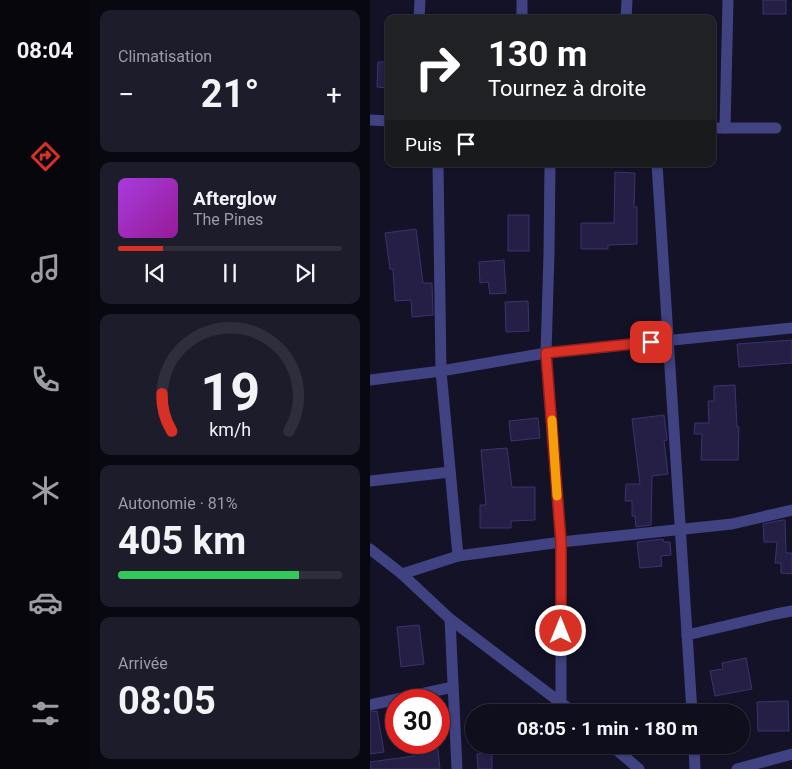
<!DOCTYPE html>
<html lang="fr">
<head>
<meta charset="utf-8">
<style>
	body { margin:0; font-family:Roboto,sans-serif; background:#1d1c2a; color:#f1f3f6; height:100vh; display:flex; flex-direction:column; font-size:19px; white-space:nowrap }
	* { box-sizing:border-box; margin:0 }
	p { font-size:16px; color:#9b9ca4 }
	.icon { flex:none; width:28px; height:28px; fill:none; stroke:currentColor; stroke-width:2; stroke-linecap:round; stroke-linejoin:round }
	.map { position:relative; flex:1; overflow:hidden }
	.panel { display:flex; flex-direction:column; gap:10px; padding:10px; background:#080810; width:280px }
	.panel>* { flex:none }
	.hud { position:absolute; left:15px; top:15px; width:331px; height:152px; border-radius:10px; box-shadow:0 1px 4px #0004,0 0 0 1px #2f2e3b; background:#202124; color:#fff; overflow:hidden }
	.speed { position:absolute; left:15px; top:689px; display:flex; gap:10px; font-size:25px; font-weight:700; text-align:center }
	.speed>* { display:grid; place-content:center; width:65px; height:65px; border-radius:50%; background:#0f0e1d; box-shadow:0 1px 4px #0004,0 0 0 1px #2f2e3b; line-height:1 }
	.speed .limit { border:8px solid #d22; background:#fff; color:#111 }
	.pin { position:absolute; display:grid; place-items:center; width:42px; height:42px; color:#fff; margin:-21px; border-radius:10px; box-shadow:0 2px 8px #0006 }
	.me { position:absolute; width:55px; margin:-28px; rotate:0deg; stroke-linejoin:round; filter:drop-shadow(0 0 4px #0008) }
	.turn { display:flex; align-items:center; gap:18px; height:105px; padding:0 20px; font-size:22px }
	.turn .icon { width:65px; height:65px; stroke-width:2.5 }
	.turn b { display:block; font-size:35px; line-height:42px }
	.then { display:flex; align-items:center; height:48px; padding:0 20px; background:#0003; gap:10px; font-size:19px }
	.big { font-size:38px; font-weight:700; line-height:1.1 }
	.panel .widget { flex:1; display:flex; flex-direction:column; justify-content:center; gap:8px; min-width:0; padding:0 18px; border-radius:10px; background:#1d1c2a }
	.panel .dial { align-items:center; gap:0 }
	.dial svg { height:130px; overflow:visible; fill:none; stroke:#2f2e3b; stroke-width:7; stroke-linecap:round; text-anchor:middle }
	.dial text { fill:#f1f3f6; stroke:none }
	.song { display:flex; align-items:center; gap:15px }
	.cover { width:60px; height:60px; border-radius:8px; background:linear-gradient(135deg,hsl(280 70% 55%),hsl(300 70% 35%)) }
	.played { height:5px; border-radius:2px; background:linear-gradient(90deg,#d93025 20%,#2f2e3b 20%) }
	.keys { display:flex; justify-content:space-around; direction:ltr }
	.heat { display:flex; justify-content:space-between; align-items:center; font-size:28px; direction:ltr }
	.charge { height:8px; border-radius:4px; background:linear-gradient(90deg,#34c759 81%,#2f2e3b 0) }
	.trip { position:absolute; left:95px; top:704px; width:285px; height:50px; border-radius:25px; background:#0f0e1d; box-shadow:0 1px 4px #0004,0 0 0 1px #2f2e3b; font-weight:700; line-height:50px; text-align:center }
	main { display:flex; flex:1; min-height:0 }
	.tab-bar { display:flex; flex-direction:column; width:90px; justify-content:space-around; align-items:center; background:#06060c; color:#9b9ca4 }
	.tab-bar .icon { width:35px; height:35px }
	.tab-bar .current { color:#d93025 }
	.tab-bar b { font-size:22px; color:#f1f3f6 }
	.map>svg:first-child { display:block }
	.building { fill:#251f46; stroke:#3b3371 }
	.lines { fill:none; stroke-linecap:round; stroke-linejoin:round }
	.minor { stroke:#404282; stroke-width:11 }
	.route-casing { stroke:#8d1f18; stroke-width:12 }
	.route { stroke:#d93025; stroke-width:9 }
	.slow { stroke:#f59e0b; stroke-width:9 }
</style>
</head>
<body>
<main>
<nav class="tab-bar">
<b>08:04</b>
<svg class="icon current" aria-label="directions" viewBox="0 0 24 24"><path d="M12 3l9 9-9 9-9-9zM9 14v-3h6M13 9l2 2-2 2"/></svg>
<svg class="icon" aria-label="music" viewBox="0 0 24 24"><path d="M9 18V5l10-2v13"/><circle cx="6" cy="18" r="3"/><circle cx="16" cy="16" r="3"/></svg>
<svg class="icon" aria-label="phone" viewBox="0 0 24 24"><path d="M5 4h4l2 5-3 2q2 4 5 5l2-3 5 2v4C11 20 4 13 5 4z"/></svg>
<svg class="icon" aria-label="climate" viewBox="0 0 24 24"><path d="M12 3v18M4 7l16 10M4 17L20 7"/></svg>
<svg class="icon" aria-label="car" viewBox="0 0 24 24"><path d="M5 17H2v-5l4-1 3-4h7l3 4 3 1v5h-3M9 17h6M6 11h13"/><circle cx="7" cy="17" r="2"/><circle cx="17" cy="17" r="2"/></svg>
<svg class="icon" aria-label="filters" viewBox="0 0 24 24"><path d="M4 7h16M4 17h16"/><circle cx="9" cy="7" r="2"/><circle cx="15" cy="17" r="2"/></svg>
</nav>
<section class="panel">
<div class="widget"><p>Climatisation</p>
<div class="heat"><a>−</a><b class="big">21°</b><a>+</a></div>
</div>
<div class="widget">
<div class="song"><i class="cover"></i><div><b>Afterglow</b><p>The Pines</p></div></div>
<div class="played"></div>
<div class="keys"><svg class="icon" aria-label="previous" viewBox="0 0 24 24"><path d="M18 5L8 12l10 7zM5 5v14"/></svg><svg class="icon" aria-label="pause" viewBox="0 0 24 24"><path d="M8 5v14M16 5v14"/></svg><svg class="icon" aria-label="next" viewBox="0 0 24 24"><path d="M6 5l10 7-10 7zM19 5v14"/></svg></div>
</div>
<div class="widget dial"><svg viewBox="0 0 100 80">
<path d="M14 69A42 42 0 1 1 86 69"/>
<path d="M14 69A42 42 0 0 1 8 46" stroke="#d93025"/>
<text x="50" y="56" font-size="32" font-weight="700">19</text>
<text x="50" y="72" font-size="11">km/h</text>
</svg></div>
<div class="widget"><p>Autonomie · 81%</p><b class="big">405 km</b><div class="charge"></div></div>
<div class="widget"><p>Arrivée</p><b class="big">08:05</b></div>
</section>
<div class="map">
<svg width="422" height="769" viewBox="0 0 422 769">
	<rect width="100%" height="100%" fill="#141227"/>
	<g class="building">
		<rect x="393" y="0" width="23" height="14"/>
		<polygon points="8,62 19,62 19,88 7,87"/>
		<polygon points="245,172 265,173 264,207 267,207 267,244 238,245 238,249 211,249 211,223 244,223"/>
		<rect x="138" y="215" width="21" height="36"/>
		<polygon points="46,229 53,283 62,283 63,315 42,317 41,300 25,301 23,269 20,269 15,233"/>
		<polygon points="134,260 136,293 120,294 118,282 110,283 109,262"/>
		<polygon points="158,301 159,331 136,332 135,302"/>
		<polygon points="422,340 422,363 369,367 367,344"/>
		<polygon points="365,385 367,427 369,427 368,460 331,460 332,434 324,434 325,423 339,423 338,401 344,401 344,386"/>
		<polygon points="294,415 297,439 297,440 294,441 298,474 282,476 281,525 266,527 265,516 262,516 262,501 255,501 256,484 270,484 262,419"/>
		<polygon points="168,418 170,438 141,441 139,421"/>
		<polygon points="137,448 142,487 165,487 165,520 141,521 141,528 110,528 110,505 116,505 111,450"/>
		<polygon points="412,520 415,520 416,553 422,553 422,574 411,573 411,563 405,563 407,542 394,542 393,524"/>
		<polygon points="293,539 294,542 300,542 301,555 291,556 292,566 270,568 267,542"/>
		<polygon points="49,625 54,664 31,667 27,627"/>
		<polygon points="376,658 382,689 345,696 340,671 353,669 352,663"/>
		<polygon points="418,701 419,731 388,731 387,702"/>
		<polygon points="7,711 14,752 0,754 0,712"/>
		<polygon points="41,742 67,742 70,769 0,769 0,762 44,756"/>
		<polygon points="122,753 122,769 108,769 107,754"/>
	</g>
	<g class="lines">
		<g class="minor">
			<polyline points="49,19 50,0"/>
			<polyline points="152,19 152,0"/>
			<polyline points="256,19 257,0"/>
			<polyline points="0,120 19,121"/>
			<polyline points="342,128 355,128 358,0"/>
			<polyline points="355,128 406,128"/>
			<polyline points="68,164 71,371 88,556"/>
			<polyline points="180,164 179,254 176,353 191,542 191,702"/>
			<polyline points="287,164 322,712"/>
			<polyline points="0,380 71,371 176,353 422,328"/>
			<polyline points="0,481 80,472"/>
			<polyline points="0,549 32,574 80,619 203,712"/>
			<polyline points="32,574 88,556 191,542 362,524 422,510"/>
			<polyline points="80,619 87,769"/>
			<polyline points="317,635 406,614 422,611"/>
			<polyline points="0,705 83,687"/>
			<polyline points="241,745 269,769"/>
			<polyline points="324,745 325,769"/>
			<polyline points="367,769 422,754"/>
		</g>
	</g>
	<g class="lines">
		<g class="route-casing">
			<polyline id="route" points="191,631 191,542 176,353 281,342"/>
		</g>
		<use href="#route" class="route"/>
		<polyline class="slow" points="182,420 187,496"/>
	</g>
</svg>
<div class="speed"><div class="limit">30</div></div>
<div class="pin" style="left:281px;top:342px;background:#d93025"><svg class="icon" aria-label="arrive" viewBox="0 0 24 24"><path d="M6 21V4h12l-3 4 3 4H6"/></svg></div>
<svg class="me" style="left:191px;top:631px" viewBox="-20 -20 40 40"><circle r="17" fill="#d93025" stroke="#fff" stroke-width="3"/><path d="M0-11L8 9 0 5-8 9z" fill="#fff"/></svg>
<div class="trip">08:05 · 1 min · 180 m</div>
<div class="hud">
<div class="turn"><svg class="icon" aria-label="right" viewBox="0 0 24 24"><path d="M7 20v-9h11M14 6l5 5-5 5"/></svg><div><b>130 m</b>Tournez à droite</div></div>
<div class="then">Puis<svg class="icon" aria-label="arrive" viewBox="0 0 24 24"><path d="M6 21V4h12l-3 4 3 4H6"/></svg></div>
</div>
</div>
</main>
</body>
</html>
